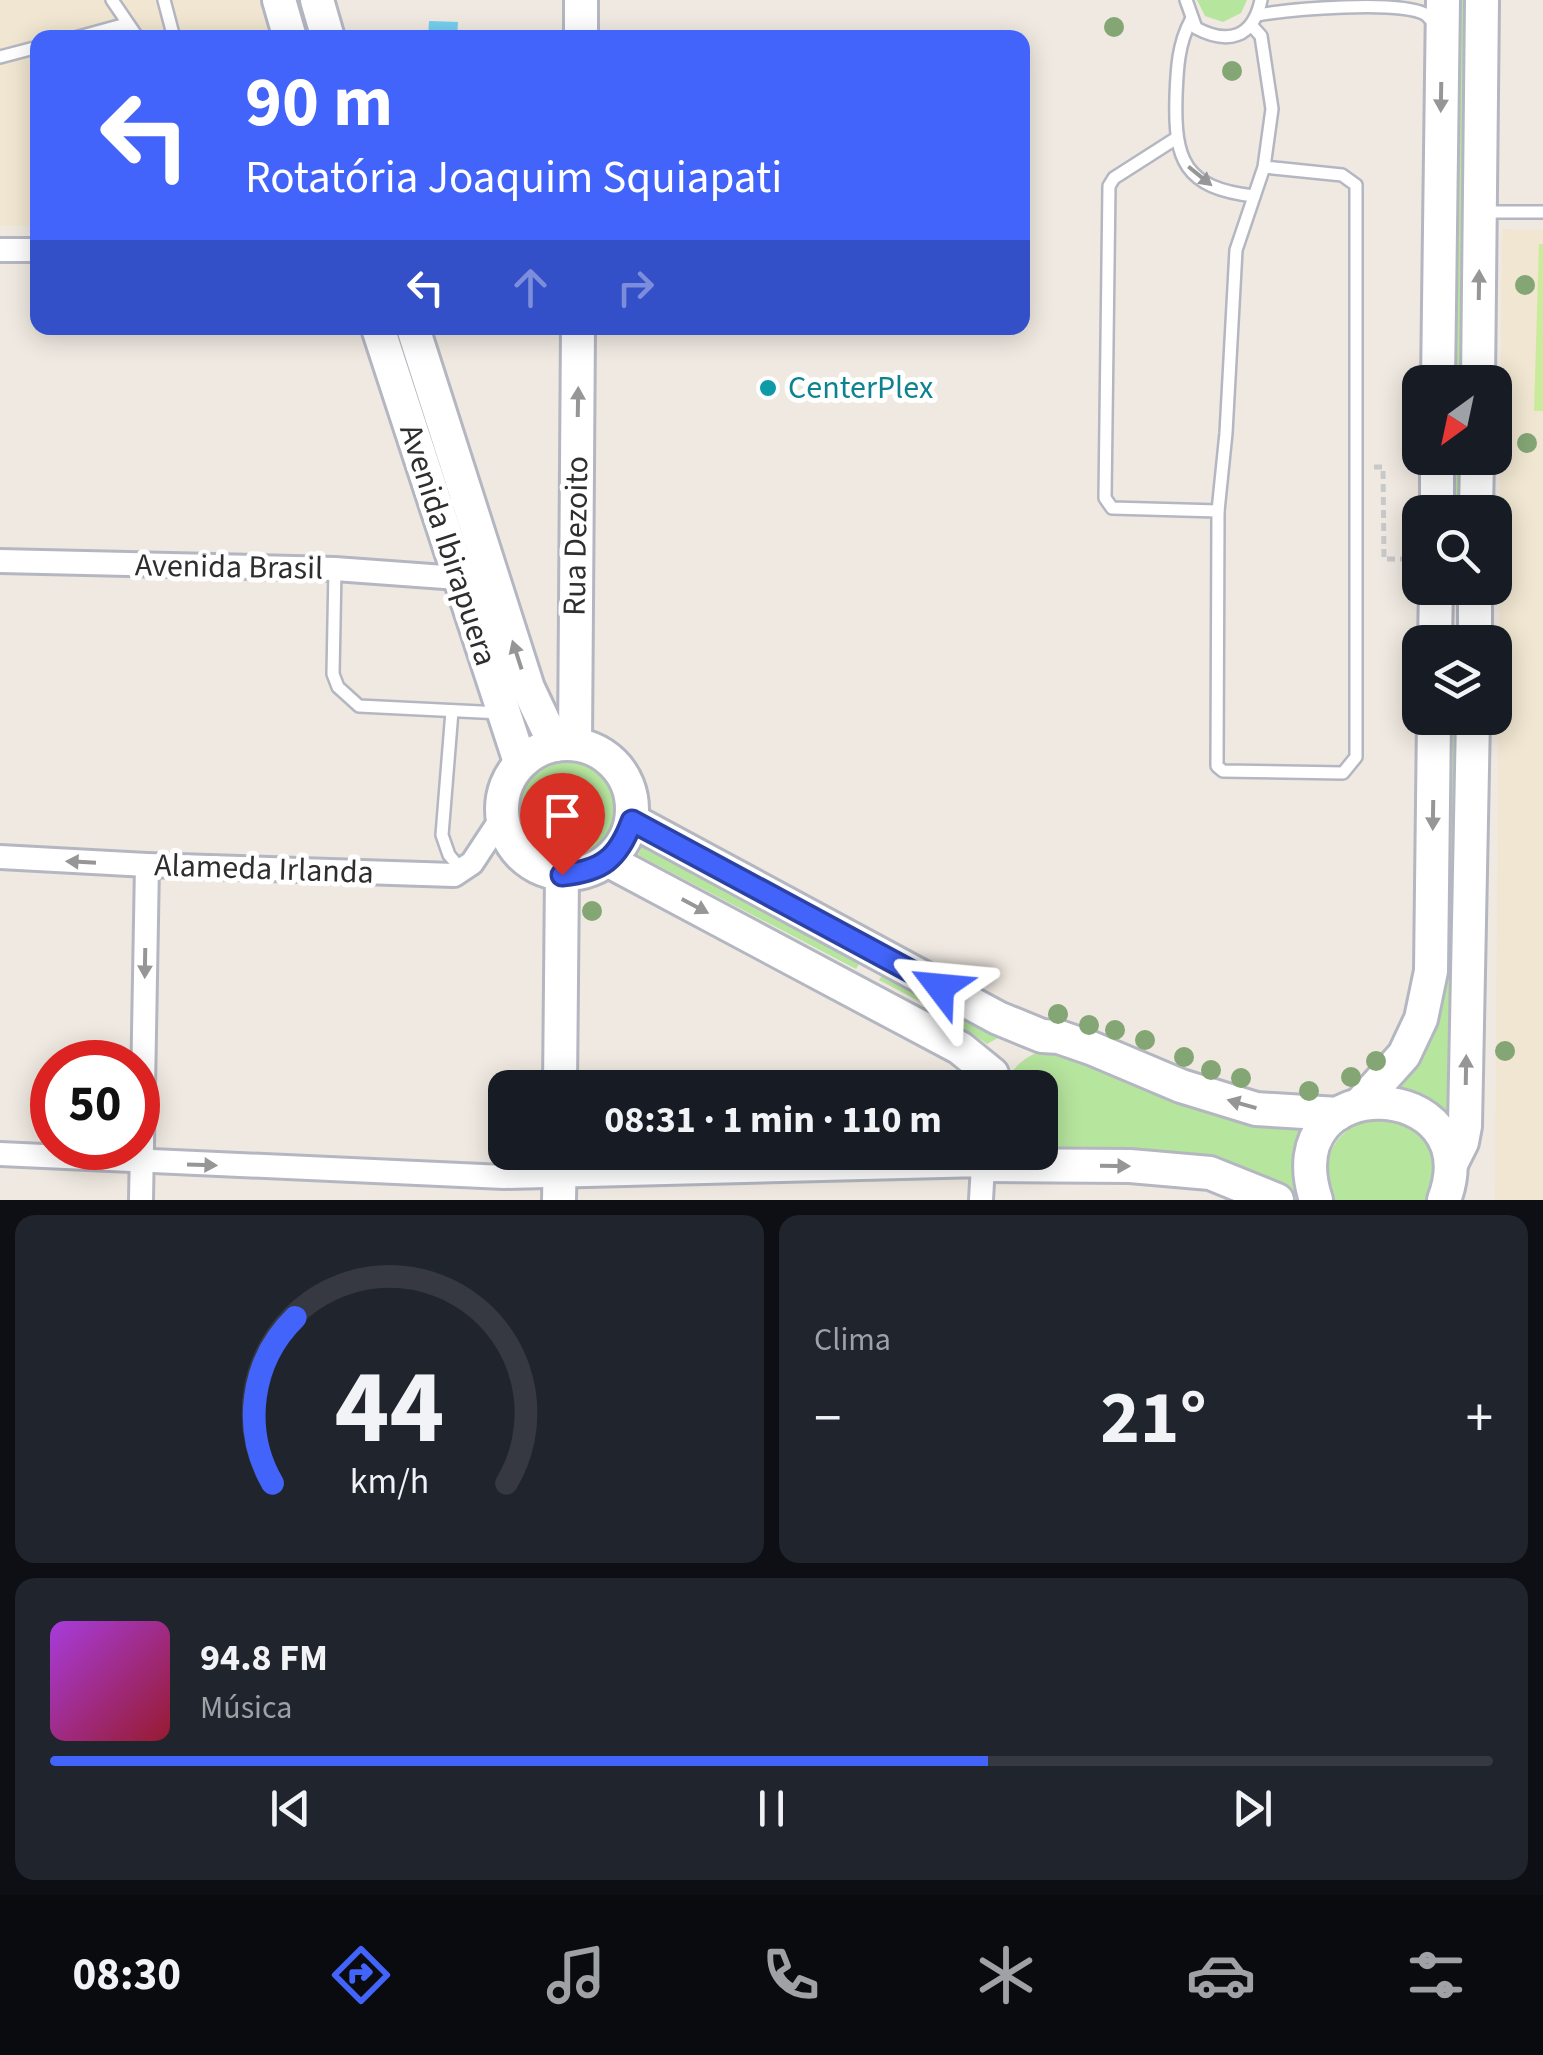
<!DOCTYPE html>
<html lang="pt">
<head>
<meta charset="utf-8">
<style>
	body { margin:0; font-family:"Source Sans 3",sans-serif; background:#20242c; color:#f1f3f6; height:100vh; display:flex; flex-direction:column; font-size:38px; white-space:nowrap }
	* { box-sizing:border-box; margin:0 }
	p { font-size:32px; color:#9ea1a6 }
	.icon { flex:none; width:55px; height:55px; fill:none; stroke:currentColor; stroke-width:2; stroke-linecap:round; stroke-linejoin:round }
	.map { position:relative; height:1200px; overflow:hidden }
	.panel { display:flex; flex-direction:column; gap:15px; padding:15px; background:#0d0f14; flex:1 }
	.panel>* { flex:none }
	.hud { position:absolute; left:30px; top:30px; width:1000px; height:305px; border-radius:20px; box-shadow:0 5px 25px #0003; background:#4264fb; color:#fff; overflow:hidden }
	.needle { width:65px; rotate:213deg }
	.buttons { position:absolute; left:1402px; top:365px; display:grid; gap:20px }
	.buttons a { display:grid; place-items:center; width:110px; height:110px; border-radius:20px; background:#171b24; box-shadow:0 5px 25px #0003; font-size:50px }
	.speed { position:absolute; left:30px; top:1040px; display:flex; gap:20px; font-size:50px; font-weight:700; text-align:center }
	.speed>* { display:grid; place-content:center; width:130px; height:130px; border-radius:50%; background:#171b24; box-shadow:0 5px 25px #0003; line-height:1 }
	.speed .limit { border:15px solid #d22; background:#fff; color:#111 }
	.pin { position:absolute; display:grid; place-items:center; width:85px; height:85px; color:#fff; margin:-102px -42px; border-radius:50% 50% 50% 0; rotate:-45deg; box-shadow:0 0 10px #0007 }
	.pin .icon { rotate:45deg }
	.me { position:absolute; width:110px; margin:-55px; rotate:299deg; stroke-linejoin:round; filter:drop-shadow(0 0 8px #0008) }
	.turn { display:flex; align-items:center; gap:35px; height:210px; padding:0 50px; font-size:45px }
	.turn .icon { width:130px; height:130px; stroke-width:2.5 }
	.turn b { display:block; font-size:70px; line-height:85px }
	.lanes { display:flex; align-items:center; height:95px; padding:0 50px; background:#0003; justify-content:center; gap:50px; direction:ltr }
	.lanes .off { opacity:.35 }
	.big { font-size:75px; font-weight:700; line-height:1.1 }
	.panel .tile { flex:1; display:flex; flex-direction:column; justify-content:center; gap:15px; min-width:0; padding:0 35px; border-radius:20px; background:#20242c }
	.panel .dial { align-items:center; gap:0 }
	.dial svg { height:260px; overflow:visible; fill:none; stroke:#363941; stroke-width:7; stroke-linecap:round; text-anchor:middle }
	.dial text { fill:#f1f3f6; stroke:none }
	.song { display:flex; align-items:center; gap:30px }
	.cover { width:120px; height:120px; border-radius:15px; background:linear-gradient(135deg,hsl(280 70% 55%),hsl(350 70% 35%)) }
	.played { height:10px; border-radius:5px; background:linear-gradient(90deg,#4264fb 65%,#363941 65%) }
	.keys { display:flex; justify-content:space-around; direction:ltr }
	.heat { display:flex; justify-content:space-between; align-items:center; font-size:55px; direction:ltr }
	.panel .tiles { flex:1; display:grid; gap:15px; grid-template-columns:1fr 1fr }
	.tile:last-child { grid-column:span 2 }
	.trip { position:absolute; left:488px; top:1070px; width:570px; height:100px; border-radius:20px; background:#171b24; box-shadow:0 5px 25px #0003; font-weight:700; line-height:100px; text-align:center }
	.menu { display:flex; height:160px; justify-content:space-around; align-items:center; background:#090b0e; color:#9ea1a6 }
	.menu .icon { width:70px; height:70px }
	.menu .active { color:#4264fb }
	.menu b { font-size:45px; color:#f1f3f6 }
	.map>svg:first-child { display:block }
	.education { fill:#f0e6d1 }
	.green { fill:#b6e59e }
	.pitch { fill:#c9ec9a }
	.water { fill:#75cff0 }
	.lines { fill:none; stroke-linecap:round; stroke-linejoin:round }
	.lane-casing { stroke:#b4b7c1; stroke-width:16 }
	.street-casing { stroke:#b4b7c1; stroke-width:28 }
	.secondary-casing { stroke:#b4b7c1; stroke-width:38 }
	.path { stroke:#c9c9c9; stroke-width:5; stroke-dasharray:8 5; stroke-linecap:butt }
	.lane { stroke:#fff; stroke-width:11 }
	.street { stroke:#fff; stroke-width:22 }
	.secondary { stroke:#fff; stroke-width:32 }
	.tree { fill:#84a574 }
	.oneway { fill:#969696 }
	.route-casing { stroke:#2b41a3; stroke-width:25 }
	.route { stroke:#4264fb; stroke-width:18 }
	.culture-dot { fill:#0f9aa8; stroke:#fff; stroke-width:4 }
	.labels { text-anchor:middle; dominant-baseline:central; stroke-width:10; stroke-linejoin:round; paint-order:stroke }
	.culture-label { font-size:32px; fill:#0d838f; stroke:#fff; text-anchor:start }
	.street-label { font-size:32px; fill:#2e2e2e; stroke:#fff }
</style>
</head>
<body>
<div class="map">
<svg width="1543" height="1200" viewBox="0 0 1543 1200">
	<rect width="100%" height="100%" fill="#efe9e1"/>
	<g class="education">
		<polygon points="0,0 268,0 280,37 38,38 37,226 0,226"/>
		<polygon points="1502,229 1543,230 1543,1200 1495,1200"/>
	</g>
	<g class="green">
		<polygon points="1197,0 1247,0 1241,13 1223,22 1205,16"/>
		<polygon points="1461,0 1473,0 1465,382 1453,382"/>
		<polygon points="1452,458 1464,458 1463,512 1451,512"/>
		<path d="M1448,718h11l-6,402c-18,-19 -35,-32 -62,-35l35,-42 19,-50z"/>
		<circle cx="568" cy="809" r="53"/>
		<polygon points="642,847 860,962 856,969 638,855"/>
		<polygon points="883,974 1005,1034 987,1044 943,1014 879,980"/>
		<path d="M1044,1050h13l252,80c-14,25 -16,42 -7,69l-90,-36 -172,-12v-63h-38c8,-19 23,-32 42,-38z"/>
		<path d="M1369,1118c27,1 62,9 68,42 2,11 -4,29 -5,40h-100c-13,-37 -1,-67 37,-82z"/>
	</g>
	<polygon class="pitch" points="1539,244 1543,244 1543,411 1534,411"/>
	<polygon class="water" points="429,21 458,22 457,37 428,37"/>
	<g class="lines">
		<g class="lane-casing">
			<g id="lane">
				<polyline points="112,0 138,38"/>
				<polyline points="164,0 174,38"/>
				<path d="M1186,0l10,28c32,17 57,10 65,-28"/>
				<path d="M1257,15c35,-6 140,-15 168,-1 4,3 7,7 11,11"/>
				<path d="M1191,20c-13,24 -14,49 -15,76 -2,64 8,92 78,100"/>
				<polyline points="1252,26 1261,36 1272,109 1264,167 1236,250 1226,433 1218,511 1217,766 1223,771 1343,773 1356,757 1356,185 1342,175 1264,167"/>
				<polyline points="75,38 126,24"/>
				<polyline points="0,57 38,47"/>
				<polyline points="1175,139 1114,178 1109,186 1105,498 1112,508 1218,511"/>
				<polyline points="1484,212 1543,212"/>
				<polyline points="335,569 333,674 338,687 359,706 501,713"/>
				<polyline points="452,711 442,835 449,855 462,870"/>
			</g>
		</g>
		<g class="street-casing">
			<g id="street">
				<polyline points="0,250 38,250"/>
				<polyline points="0,561 335,569 458,578"/>
				<polyline points="0,857 147,865 454,875 472,863 501,819"/>
				<polyline points="0,1154 504,1177 983,1165 981,1200"/>
				<polyline points="141,1200 147,865"/>
			</g>
		</g>
		<g class="secondary-casing">
			<g id="secondary">
				<polyline points="279,0 290,38"/>
				<polyline points="317,0 328,38"/>
				<polyline points="581,38 581,0"/>
				<polyline points="378,328 520,762"/>
				<polyline points="413,328 528,688 555,745"/>
				<polyline points="1438,382 1443,0"/>
				<polyline points="1478,382 1482,0"/>
				<polyline points="1437,512 1437,458"/>
				<polyline points="1476,512 1477,458"/>
				<polyline points="1435,642 1436,588"/>
				<polyline points="1475,642 1475,588"/>
				<circle cx="567" cy="809" r="65"/>
				<polyline points="575,744 578,328"/>
				<polyline points="633,821 998,1018 1042,1036 1059,1037 1091,1048 1181,1086 1256,1109 1338,1114"/>
				<polyline points="609,861 960,1048 992,1074"/>
				<polyline points="560,1088 562,875"/>
				<polyline points="1361,1103 1404,1055 1421,1019 1431,971 1434,718"/>
				<polyline points="984,1152 983,1165 1130,1166 1210,1173 1277,1200"/>
				<polyline points="1451,1164 1462,1142 1465,1126 1473,718"/>
				<polyline points="559,1200 560,1152"/>
				<path d="M1316,1200c-44,-135 175,-124 128,0"/>
			</g>
		</g>
		<polyline class="path" points="1374,467 1383,467 1384,559 1406,559 1406,580"/>
		<use href="#lane" class="lane"/>
		<use href="#street" class="street"/>
		<use href="#secondary" class="secondary"/>
	</g>
	<g class="tree">
		<circle cx="1114" cy="27" r="10"/>
		<circle cx="1232" cy="71" r="10"/>
		<circle cx="1525" cy="285" r="10"/>
		<circle cx="1527" cy="443" r="10"/>
		<circle cx="592" cy="911" r="10"/>
		<circle cx="1058" cy="1014" r="10"/>
		<circle cx="1089" cy="1025" r="10"/>
		<circle cx="1115" cy="1030" r="10"/>
		<circle cx="1145" cy="1040" r="10"/>
		<circle cx="1505" cy="1051" r="10"/>
		<circle cx="1184" cy="1057" r="10"/>
		<circle cx="1376" cy="1061" r="10"/>
		<circle cx="1211" cy="1070" r="10"/>
		<circle cx="1351" cy="1077" r="10"/>
		<circle cx="1241" cy="1078" r="10"/>
		<circle cx="1309" cy="1091" r="10"/>
	</g>
	<defs><path id="oneway-solid" d="M-6-.8H1V-3.2L6.5 0L1 3.2V.8H-6Z" transform="scale(2.5)"/></defs>
	<g class="oneway">
		<use href="#oneway-solid" transform="translate(1441 97) rotate(91)"/>
		<use href="#oneway-solid" transform="translate(1200 176) rotate(39)"/>
		<use href="#oneway-solid" transform="translate(1479 285) rotate(-89)"/>
		<use href="#oneway-solid" transform="translate(578 402) rotate(-89)"/>
		<use href="#oneway-solid" transform="translate(517 655) rotate(-108)"/>
		<use href="#oneway-solid" transform="translate(1433 815) rotate(91)"/>
		<use href="#oneway-solid" transform="translate(81 862) rotate(-177)"/>
		<use href="#oneway-solid" transform="translate(695 906) rotate(28)"/>
		<use href="#oneway-solid" transform="translate(145 963) rotate(91)"/>
		<use href="#oneway-solid" transform="translate(1466 1070) rotate(-89)"/>
		<use href="#oneway-solid" transform="translate(1242 1104) rotate(-164)"/>
		<use href="#oneway-solid" transform="translate(202 1165) rotate(2)"/>
		<use href="#oneway-solid" transform="translate(1115 1166) rotate(1)"/>
	</g>
	<g class="lines">
		<g class="route-casing">
			<path id="route" d="M562,875c40,-4 56,-16 70,-54l308,166"/>
		</g>
		<use href="#route" class="route"/>
	</g>
	<circle class="culture-dot" cx="768" cy="388" r="10"/>
	<g class="labels">
		<g class="culture-label">
			<text x="788" y="388">CenterPlex</text>
		</g>
		<g class="street-label">
			<text transform="translate(576 536) rotate(-89)">Rua Dezoito</text>
			<text transform="translate(448 545) rotate(72)">Avenida Ibirapuera</text>
			<text transform="translate(229 567) rotate(1)">Avenida Brasil</text>
			<text transform="translate(264 869) rotate(2)">Alameda Irlanda</text>
		</g>
	</g>
</svg>
<div class="buttons">
<a><svg class="needle" viewBox="-14 -14 28 28"><path d="M0-13l5 13h-10z" fill="#e53935"/><path d="M0 13l5-13h-10z" fill="#9ea1a6"/></svg></a>
<a><svg class="icon" aria-label="search" viewBox="0 0 24 24"><circle cx="10" cy="10" r="6"/><path d="M15 15l6 6"/></svg></a>
<a><svg class="icon" aria-label="layers" viewBox="0 0 24 24"><path d="M12 4l9 5-9 5-9-5zM3 14l9 5 9-5"/></svg></a>
</div>
<div class="speed"><div class="limit">50</div></div>
<div class="pin" style="left:562px;top:875px;background:#d93025"><svg class="icon" aria-label="arrive" viewBox="0 0 24 24"><path d="M6 21V4h12l-3 4 3 4H6"/></svg></div>
<svg class="me" style="left:940px;top:987px" viewBox="-20 -20 40 40"><path d="M0-17L14 15 0 8-14 15z" fill="#4264fb" stroke="#fff" stroke-width="4"/></svg>
<div class="trip">08:31 · 1 min · 110 m</div>
<div class="hud">
<div class="turn"><svg class="icon" aria-label="left" viewBox="0 0 24 24"><path d="M17 20v-9H6M10 6l-5 5 5 5"/></svg><div><b>90 m</b>Rotatória Joaquim Squiapati</div></div>
<div class="lanes"><svg class="icon" aria-label="left" viewBox="0 0 24 24"><path d="M17 20v-9H6M10 6l-5 5 5 5"/></svg><svg class="icon off" aria-label="ahead" viewBox="0 0 24 24"><path d="M12 20V5M6 11l6-6 6 6"/></svg><svg class="icon off" aria-label="right" viewBox="0 0 24 24"><path d="M7 20v-9h11M14 6l5 5-5 5"/></svg></div>
</div>
</div>
<section class="panel">
<div class="tiles">
<div class="tile dial"><svg viewBox="0 0 100 80">
<path d="M14 69A42 42 0 1 1 86 69"/>
<path d="M14 69A42 42 0 0 1 21 18" stroke="#4264fb"/>
<text x="50" y="56" font-size="32" font-weight="700">44</text>
<text x="50" y="72" font-size="11">km/h</text>
</svg></div>
<div class="tile"><p>Clima</p>
<div class="heat"><a>−</a><b class="big">21°</b><a>+</a></div>
</div>
<div class="tile">
<div class="song"><i class="cover"></i><div><b>94.8 FM</b><p>Música</p></div></div>
<div class="played"></div>
<div class="keys"><svg class="icon" aria-label="previous" viewBox="0 0 24 24"><path d="M18 5L8 12l10 7zM5 5v14"/></svg><svg class="icon" aria-label="pause" viewBox="0 0 24 24"><path d="M8 5v14M16 5v14"/></svg><svg class="icon" aria-label="next" viewBox="0 0 24 24"><path d="M6 5l10 7-10 7zM19 5v14"/></svg></div>
</div>
</div>
</section>
<nav class="menu">
<b>08:30</b>
<svg class="icon active" aria-label="directions" viewBox="0 0 24 24"><path d="M12 3l9 9-9 9-9-9zM9 14v-3h6M13 9l2 2-2 2"/></svg>
<svg class="icon" aria-label="music" viewBox="0 0 24 24"><path d="M9 18V5l10-2v13"/><circle cx="6" cy="18" r="3"/><circle cx="16" cy="16" r="3"/></svg>
<svg class="icon" aria-label="phone" viewBox="0 0 24 24"><path d="M5 4h4l2 5-3 2q2 4 5 5l2-3 5 2v4C11 20 4 13 5 4z"/></svg>
<svg class="icon" aria-label="climate" viewBox="0 0 24 24"><path d="M12 3v18M4 7l16 10M4 17L20 7"/></svg>
<svg class="icon" aria-label="car" viewBox="0 0 24 24"><path d="M5 17H2v-5l4-1 3-4h7l3 4 3 1v5h-3M9 17h6M6 11h13"/><circle cx="7" cy="17" r="2"/><circle cx="17" cy="17" r="2"/></svg>
<svg class="icon" aria-label="filters" viewBox="0 0 24 24"><path d="M4 7h16M4 17h16"/><circle cx="9" cy="7" r="2"/><circle cx="15" cy="17" r="2"/></svg>
</nav>
</body>
</html>
